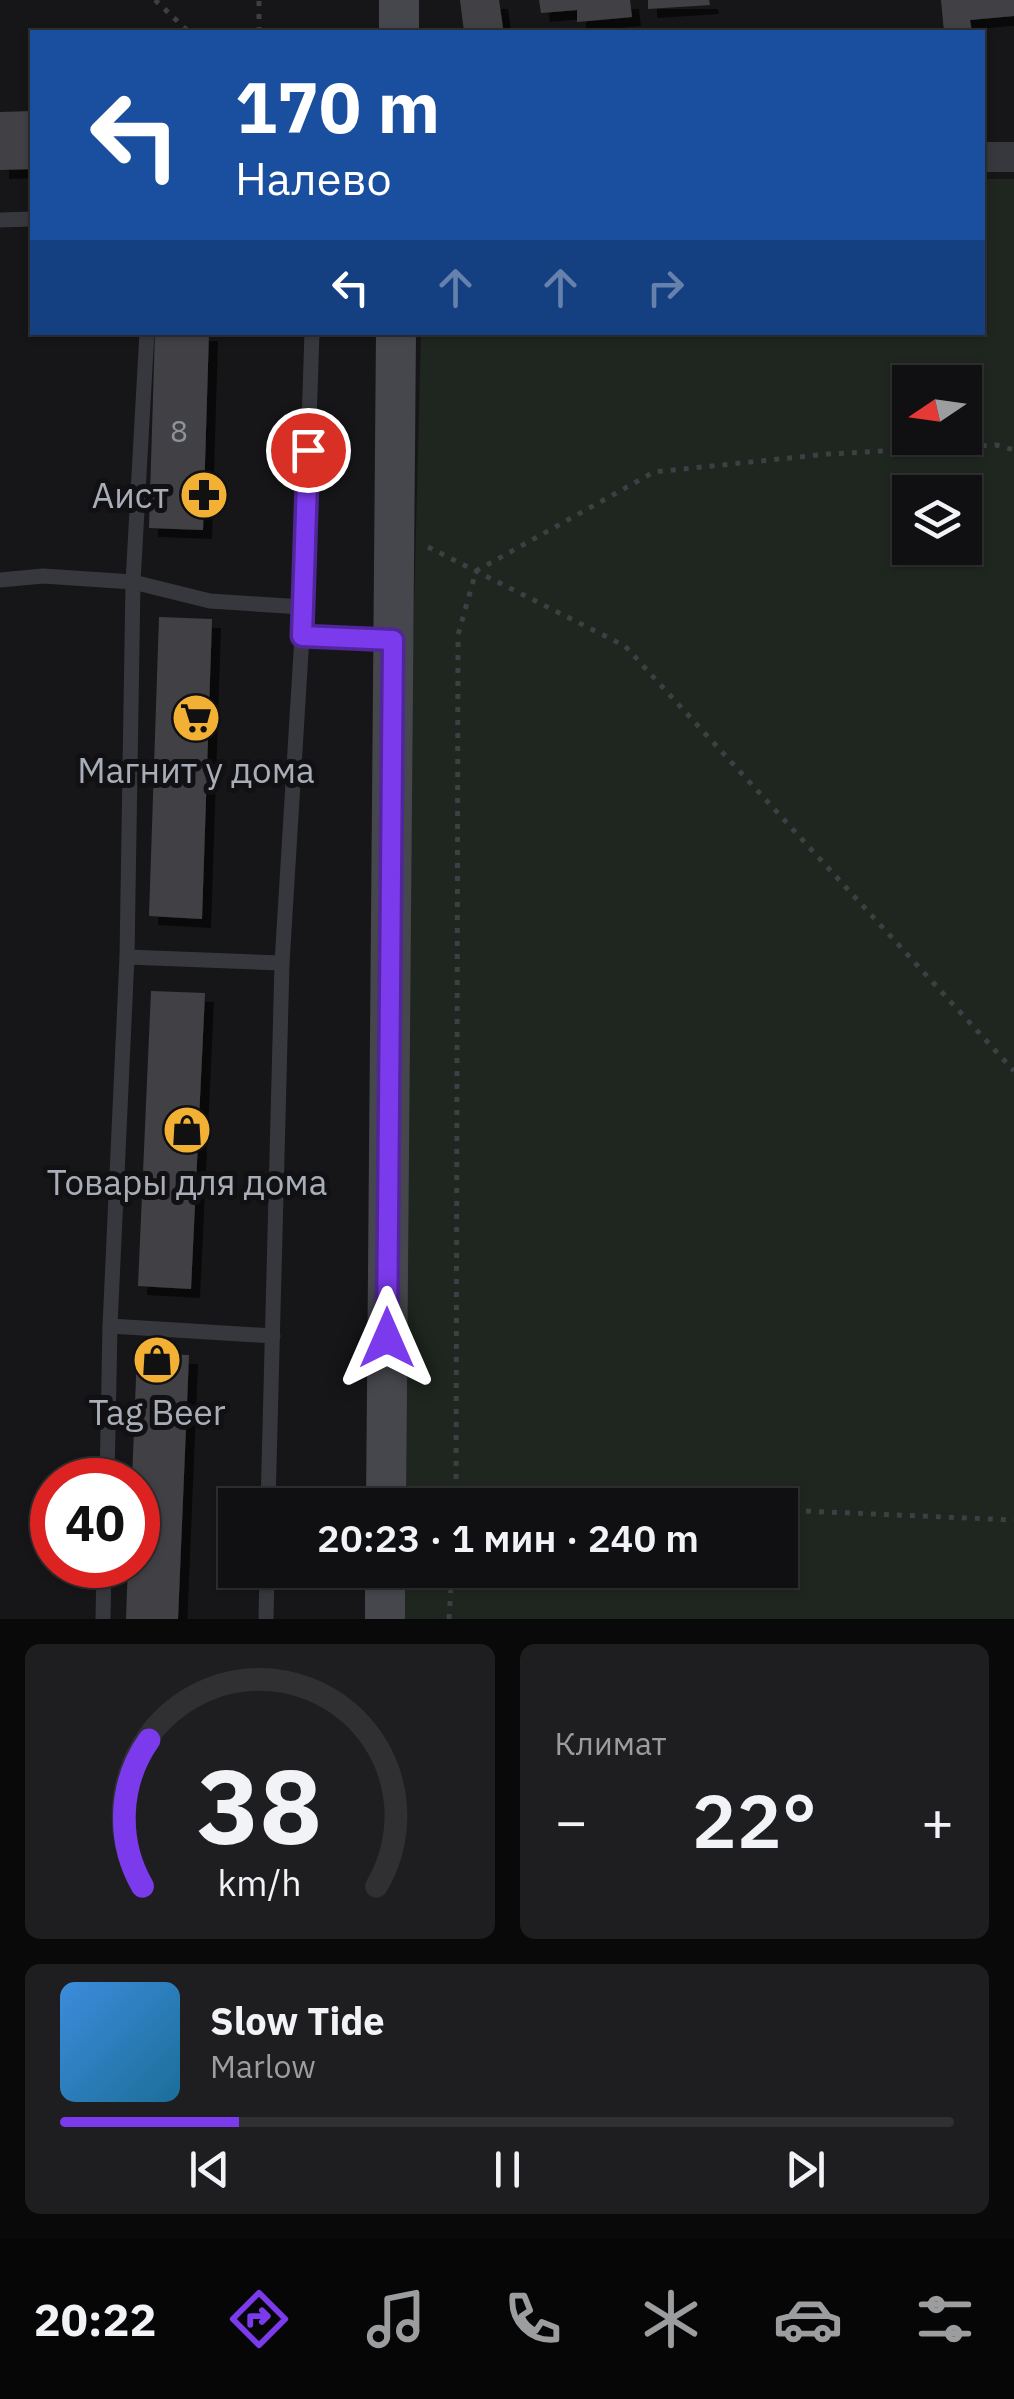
<!DOCTYPE html>
<html lang="ru">
<head>
<meta charset="utf-8">
<style>
	body { margin:0; font-family:"IBM Plex Sans",sans-serif; background:#1e1e20; color:#f1f3f6; height:100vh; display:flex; flex-direction:column; font-size:38px; white-space:nowrap }
	* { box-sizing:border-box; margin:0 }
	p { font-size:32px; color:#9c9d9f }
	.icon { flex:none; width:55px; height:55px; fill:none; stroke:currentColor; stroke-width:2; stroke-linecap:round; stroke-linejoin:round }
	.map { position:relative; height:1619px; overflow:hidden }
	.sheet { display:flex; flex-direction:column; gap:25px; padding:25px; background:#09090a; flex:1 }
	.sheet>* { flex:none }
	.top-card { position:absolute; left:30px; top:30px; width:955px; height:305px; border-radius:0px; box-shadow:0 2px 8px #0004,0 0 0 2px #303032; background:#1a4fa0; color:#fff; overflow:hidden }
	.needle { width:65px; rotate:257deg }
	.buttons { position:absolute; left:892px; top:365px; display:grid; gap:20px }
	.buttons a { display:grid; place-items:center; width:90px; height:90px; border-radius:0px; background:#101012; box-shadow:0 2px 8px #0004,0 0 0 2px #303032; font-size:50px }
	.speed { position:absolute; left:30px; top:1458px; display:flex; gap:20px; font-size:50px; font-weight:700; text-align:center }
	.speed>* { display:grid; place-content:center; width:130px; height:130px; border-radius:50%; background:#101012; box-shadow:0 2px 8px #0004,0 0 0 2px #303032; line-height:1 }
	.speed .limit { border:15px solid #d22; background:#fff; color:#111 }
	.pin { position:absolute; display:grid; place-items:center; width:85px; height:85px; color:#fff; margin:-42px; border:5px solid #fff; border-radius:50%; box-shadow:0 2px 10px #0007 }
	.me { position:absolute; width:110px; margin:-55px; rotate:0deg; stroke-linejoin:round; filter:drop-shadow(0 0 8px #0008) }
	.turn { display:flex; align-items:center; gap:35px; height:210px; padding:0 40px; font-size:45px }
	.turn .icon { width:130px; height:130px; stroke-width:2.5 }
	.turn b { display:block; font-size:70px; line-height:85px }
	.lanes { display:flex; align-items:center; height:95px; padding:0 40px; background:#0003; justify-content:center; gap:50px; direction:ltr }
	.lanes .off { opacity:.35 }
	.big { font-size:75px; font-weight:600; line-height:1.1 }
	.sheet .tile { flex:1; display:flex; flex-direction:column; justify-content:center; gap:15px; min-width:0; padding:0 35px; border-radius:15px; background:#1e1e20 }
	.sheet .dial { align-items:center; gap:0 }
	.dial svg { height:260px; overflow:visible; fill:none; stroke:#303032; stroke-width:7; stroke-linecap:round; text-anchor:middle }
	.dial text { fill:#f1f3f6; stroke:none }
	.song { display:flex; align-items:center; gap:30px }
	.cover { width:120px; height:120px; border-radius:15px; background:linear-gradient(135deg,hsl(210 70% 55%),hsl(200 70% 35%)) }
	.played { height:10px; border-radius:5px; background:linear-gradient(90deg,#7c3aed 20%,#303032 20%) }
	.keys { display:flex; justify-content:space-around; direction:ltr }
	.heat { display:flex; justify-content:space-between; align-items:center; font-size:55px; direction:ltr }
	.sheet .tiles { flex:1; display:grid; gap:25px; grid-template-columns:1fr 1fr }
	.tile:last-child { grid-column:span 2 }
	.trip { position:absolute; left:218px; top:1488px; width:580px; height:100px; border-radius:0px; background:#101012; box-shadow:0 2px 8px #0004,0 0 0 2px #303032; font-weight:600; line-height:100px; text-align:center }
	.tabs { display:flex; height:160px; justify-content:space-around; align-items:center; background:#060607; color:#9c9d9f }
	.tabs .icon { width:70px; height:70px }
	.tabs .on { color:#7c3aed }
	.tabs b { font-size:45px; color:#f1f3f6 }
	.map>svg:first-child { display:block }
	.green { fill:#1e261f; fill-rule:evenodd }
	.building { fill:#404145; filter:url(#shadow) }
	.lines { fill:none; stroke-linecap:round; stroke-linejoin:round }
	.path { stroke:#3d3f44; stroke-width:5; stroke-dasharray:5 8; stroke-linecap:butt }
	.lane { stroke:#37383d; stroke-width:15 }
	.street { stroke:#37383d; stroke-width:30 }
	.secondary { stroke:#45474d; stroke-width:40 }
	.route-casing { stroke:#51269a; stroke-width:25 }
	.route { stroke:#7c3aed; stroke-width:18 }
	.labels { text-anchor:middle; dominant-baseline:central; stroke-width:10; stroke-linejoin:round; paint-order:stroke }
	.number-label { font-size:30px; fill:#8e929b }
	.poi-label { font-size:35px; fill:#a8adb8; stroke:#111113 }
</style>
</head>
<body>
<div class="map">
<svg width="1014" height="1619" viewBox="0 0 1014 1619">
	<defs>
		<filter id="shadow"><feDropShadow dx="9" dy="9" stdDeviation="0" flood-color="#0009"/></filter>
	</defs>
	<rect width="100%" height="100%" fill="#161618"/>
	<path class="green" d="M983,179h31v1440h-625l1,-49h390v-65h-389l30,-1172 561,-1zM910,382h55v56h-55zM910,492h55v56h-55z"/>
	<g class="building">
		<polygon points="460,0 499,0 503,28 464,32"/>
		<polygon points="539,0 630,0 632,17 577,22 577,10 541,13"/>
		<polygon points="648,0 709,0 710,5 648,9"/>
		<polygon points="941,0 1014,0 1014,16 970,20 972,32 944,32"/>
		<polygon points="32,111 32,169 0,170 0,112"/>
		<polygon points="155,332 209,332 203,530 149,528"/>
		<polygon points="159,617 212,619 202,919 149,916"/>
		<polygon points="151,991 205,993 191,1289 138,1286"/>
		<polygon points="137,1353 189,1355 178,1619 126,1619 128,1565 138,1565 138,1480 132,1480"/>
	</g>
	<g class="lines">
		<g class="path">
			<polyline points="155,0 189,32"/>
			<polyline points="259,32 259,0"/>
			<polyline points="428,547 625,646 1014,1071"/>
			<polyline points="419,1494 663,1505"/>
			<polyline points="456,1505 458,635 476,571 654,472 828,454 996,445 1014,450"/>
			<polyline points="780,1510 1014,1520"/>
			<polyline points="449,1619 452,1570"/>
		</g>
		<g class="lane">
			<polyline points="0,220 32,219"/>
			<polyline points="0,580 43,576 133,582 210,601 302,607"/>
			<polyline points="302,636 392,639"/>
			<polyline points="127,957 282,963"/>
			<polyline points="110,1326 273,1336"/>
			<polyline points="107,1480 110,1326 127,957 133,582 147,332"/>
			<polyline points="268,1505 282,963 302,636 312,332"/>
			<polyline points="103,1619 104,1565"/>
			<polyline points="266,1619 267,1570"/>
		</g>
		<polyline class="street" points="982,157 1014,157"/>
		<g class="secondary">
			<polyline points="399,32 399,0"/>
			<polyline points="386,1505 396,332"/>
			<polyline points="385,1619 385,1570"/>
		</g>
	</g>
	<g class="lines">
		<g class="route-casing">
			<polyline id="route" points="308,450 302,636 393,640 387,1338"/>
		</g>
		<use href="#route" class="route"/>
	</g>
	<defs>
		<g id="pharmacy-disc" transform="scale(2.5)"><circle r="9.5" fill="#f2b134" stroke="#111113"/><path d="M-2-6h4v4h4v4h-4v4h-4v-4h-4v-4h4Z" fill="#111"/></g>
		<g id="supermarket-disc" transform="scale(2.5)"><circle r="9.5" fill="#f2b134" stroke="#111113"/><path d="M-6-5.5h2.5l.6 2H6L4.5 2H-2.5L-4.4-4H-6ZM-1.5 3.2a1.3 1.3 0 1 0 .1 0ZM3 3.2a1.3 1.3 0 1 0 .1 0Z" fill="#111"/></g>
		<g id="shop-disc" transform="scale(2.5)"><circle r="9.5" fill="#f2b134" stroke="#111113"/><path d="M-5-2.5h2.3a2.7 3.5 0 0 1 5.4 0H5L5.5 6h-11ZM-1.5-2.5h3a1.5 2.3 0 0 0-3 0Z" fill="#111"/></g>
	</defs>
	<g fill-rule="evenodd">
		<use href="#pharmacy-disc" x="204" y="495"/>
		<use href="#supermarket-disc" x="196" y="718"/>
		<use href="#shop-disc" x="187" y="1130"/>
		<use href="#shop-disc" x="157" y="1360"/>
	</g>
	<g class="labels">
		<g class="number-label">
			<text x="179" y="430">8</text>
		</g>
		<g class="poi-label">
			<text x="169" y="495" text-anchor="end">Аист</text>
			<text x="196" y="770">Магнит у дома</text>
			<text x="187" y="1182">Товары для дома</text>
			<text x="157" y="1412">Tag Beer</text>
		</g>
	</g>
</svg>
<div class="buttons">
<a><svg class="needle" viewBox="-14 -14 28 28"><path d="M0-13l5 13h-10z" fill="#e53935"/><path d="M0 13l5-13h-10z" fill="#9c9d9f"/></svg></a>
<a><svg class="icon" aria-label="layers" viewBox="0 0 24 24"><path d="M12 4l9 5-9 5-9-5zM3 14l9 5 9-5"/></svg></a>
</div>
<div class="speed"><div class="limit">40</div></div>
<div class="pin" style="left:308px;top:450px;background:#d93025"><svg class="icon" aria-label="arrive" viewBox="0 0 24 24"><path d="M6 21V4h12l-3 4 3 4H6"/></svg></div>
<svg class="me" style="left:387px;top:1338px" viewBox="-20 -20 40 40"><path d="M0-17L14 15 0 8-14 15z" fill="#7c3aed" stroke="#fff" stroke-width="4"/></svg>
<div class="trip">20:23 · 1 мин · 240 m</div>
<div class="top-card">
<div class="turn"><svg class="icon" aria-label="left" viewBox="0 0 24 24"><path d="M17 20v-9H6M10 6l-5 5 5 5"/></svg><div><b>170 m</b>Налево</div></div>
<div class="lanes"><svg class="icon" aria-label="left" viewBox="0 0 24 24"><path d="M17 20v-9H6M10 6l-5 5 5 5"/></svg><svg class="icon off" aria-label="ahead" viewBox="0 0 24 24"><path d="M12 20V5M6 11l6-6 6 6"/></svg><svg class="icon off" aria-label="ahead" viewBox="0 0 24 24"><path d="M12 20V5M6 11l6-6 6 6"/></svg><svg class="icon off" aria-label="right" viewBox="0 0 24 24"><path d="M7 20v-9h11M14 6l5 5-5 5"/></svg></div>
</div>
</div>
<section class="sheet">
<div class="tiles">
<div class="tile dial"><svg viewBox="0 0 100 80">
<path d="M14 69A42 42 0 1 1 86 69"/>
<path d="M14 69A42 42 0 0 1 16 24" stroke="#7c3aed"/>
<text x="50" y="56" font-size="32" font-weight="700">38</text>
<text x="50" y="72" font-size="11">km/h</text>
</svg></div>
<div class="tile"><p>Климат</p>
<div class="heat"><a>−</a><b class="big">22°</b><a>+</a></div>
</div>
<div class="tile">
<div class="song"><i class="cover"></i><div><b>Slow Tide</b><p>Marlow</p></div></div>
<div class="played"></div>
<div class="keys"><svg class="icon" aria-label="previous" viewBox="0 0 24 24"><path d="M18 5L8 12l10 7zM5 5v14"/></svg><svg class="icon" aria-label="pause" viewBox="0 0 24 24"><path d="M8 5v14M16 5v14"/></svg><svg class="icon" aria-label="next" viewBox="0 0 24 24"><path d="M6 5l10 7-10 7zM19 5v14"/></svg></div>
</div>
</div>
</section>
<nav class="tabs">
<b>20:22</b>
<svg class="icon on" aria-label="directions" viewBox="0 0 24 24"><path d="M12 3l9 9-9 9-9-9zM9 14v-3h6M13 9l2 2-2 2"/></svg>
<svg class="icon" aria-label="music" viewBox="0 0 24 24"><path d="M9 18V5l10-2v13"/><circle cx="6" cy="18" r="3"/><circle cx="16" cy="16" r="3"/></svg>
<svg class="icon" aria-label="phone" viewBox="0 0 24 24"><path d="M5 4h4l2 5-3 2q2 4 5 5l2-3 5 2v4C11 20 4 13 5 4z"/></svg>
<svg class="icon" aria-label="climate" viewBox="0 0 24 24"><path d="M12 3v18M4 7l16 10M4 17L20 7"/></svg>
<svg class="icon" aria-label="car" viewBox="0 0 24 24"><path d="M5 17H2v-5l4-1 3-4h7l3 4 3 1v5h-3M9 17h6M6 11h13"/><circle cx="7" cy="17" r="2"/><circle cx="17" cy="17" r="2"/></svg>
<svg class="icon" aria-label="filters" viewBox="0 0 24 24"><path d="M4 7h16M4 17h16"/><circle cx="9" cy="7" r="2"/><circle cx="15" cy="17" r="2"/></svg>
</nav>
</body>
</html>
